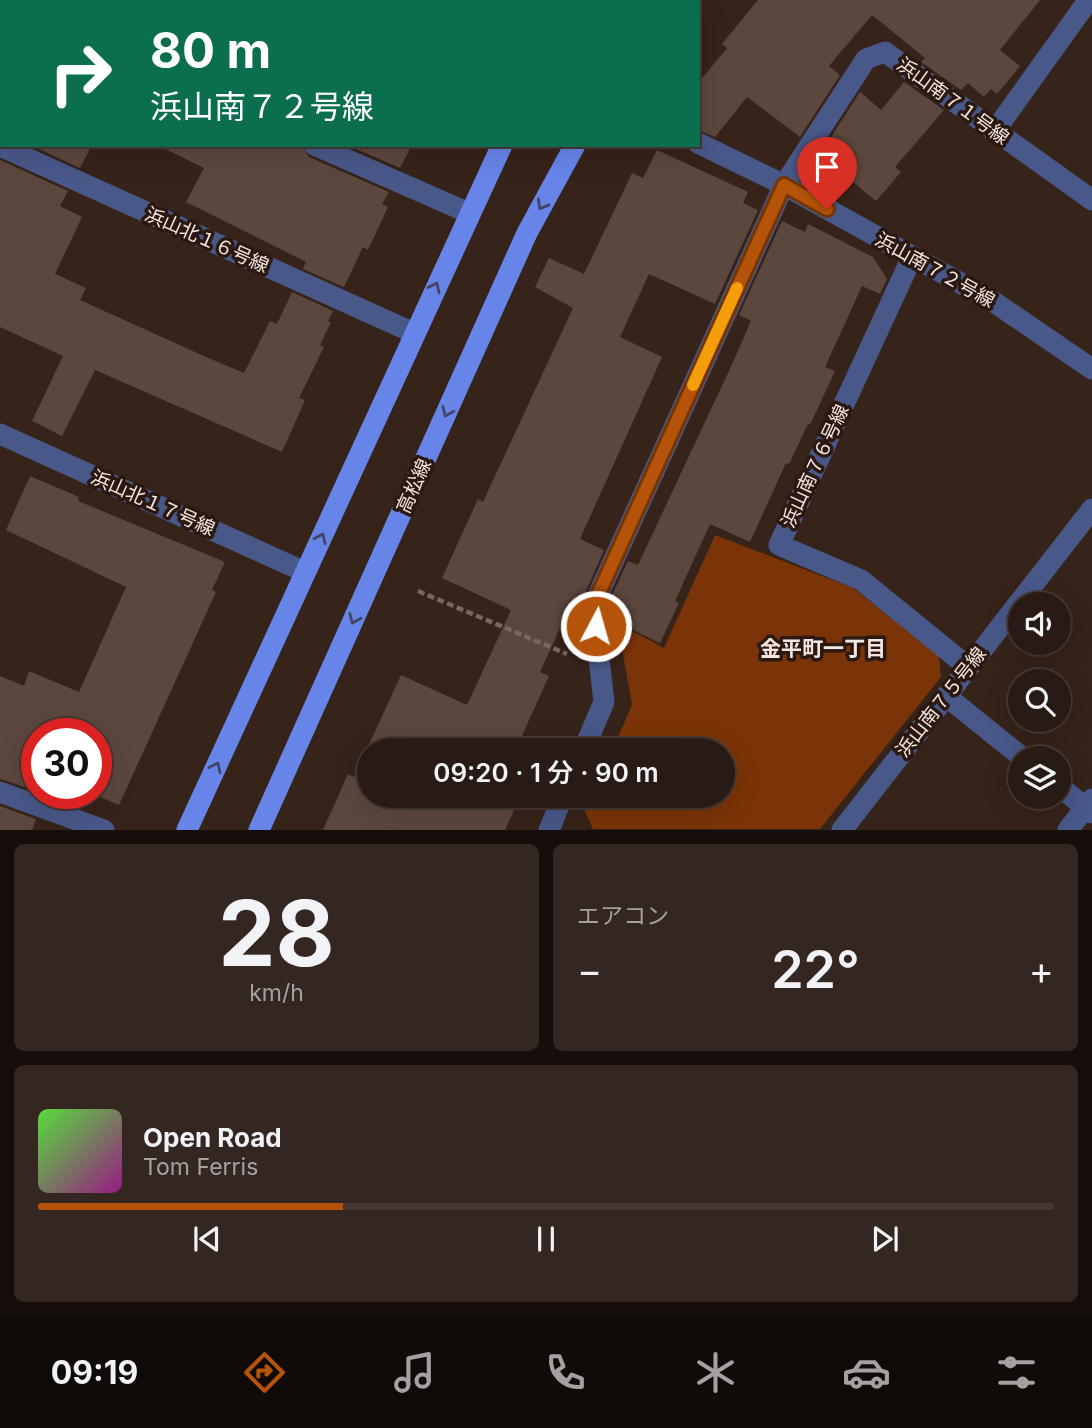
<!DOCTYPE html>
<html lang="ja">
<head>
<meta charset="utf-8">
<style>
	body { margin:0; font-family:Inter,"Noto Sans JP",sans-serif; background:#342722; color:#f1f3f6; height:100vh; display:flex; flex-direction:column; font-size:26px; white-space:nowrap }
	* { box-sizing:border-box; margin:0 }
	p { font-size:23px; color:#a5a1a0 }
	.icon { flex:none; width:38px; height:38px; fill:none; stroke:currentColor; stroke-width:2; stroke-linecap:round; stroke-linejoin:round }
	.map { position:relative; height:830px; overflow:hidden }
	.panel { display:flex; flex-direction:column; gap:14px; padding:14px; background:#160e0b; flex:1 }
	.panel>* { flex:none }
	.hud { position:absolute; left:0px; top:0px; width:700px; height:147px; box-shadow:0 7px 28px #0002,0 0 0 2px #443834; background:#0b6e4f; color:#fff; overflow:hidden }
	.controls { position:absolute; left:1008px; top:592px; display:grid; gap:14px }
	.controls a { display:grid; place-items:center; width:63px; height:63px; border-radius:50%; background:#281a14; box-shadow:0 7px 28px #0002,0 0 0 2px #443834; font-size:35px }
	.speed { position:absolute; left:21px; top:718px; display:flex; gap:14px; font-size:35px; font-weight:700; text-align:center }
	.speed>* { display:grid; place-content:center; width:91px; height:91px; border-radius:50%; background:#281a14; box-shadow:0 7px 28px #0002,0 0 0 2px #443834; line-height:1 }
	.speed .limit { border:10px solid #d22; background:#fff; color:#111 }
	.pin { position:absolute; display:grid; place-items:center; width:60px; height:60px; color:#fff; margin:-72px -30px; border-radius:50% 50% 50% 0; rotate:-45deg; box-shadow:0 0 7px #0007 }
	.pin .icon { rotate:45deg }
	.me { position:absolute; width:77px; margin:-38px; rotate:6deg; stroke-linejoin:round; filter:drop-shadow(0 0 5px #0008) }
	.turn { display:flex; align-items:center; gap:24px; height:147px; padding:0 35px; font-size:32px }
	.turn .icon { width:91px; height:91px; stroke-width:2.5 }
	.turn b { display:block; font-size:49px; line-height:60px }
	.big { font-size:52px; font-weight:600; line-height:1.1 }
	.panel .widget { flex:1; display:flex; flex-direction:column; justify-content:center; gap:10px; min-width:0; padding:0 24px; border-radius:10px; background:#342722 }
	.panel .dial { align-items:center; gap:0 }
	.dial b { font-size:91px; line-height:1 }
	.song { display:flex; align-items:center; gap:21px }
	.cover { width:84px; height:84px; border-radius:10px; background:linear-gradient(135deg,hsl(110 70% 55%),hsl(310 70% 35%)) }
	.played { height:7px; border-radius:4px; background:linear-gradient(90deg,#b45309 30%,#443834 30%) }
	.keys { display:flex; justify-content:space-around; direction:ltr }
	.heat { display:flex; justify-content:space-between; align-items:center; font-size:38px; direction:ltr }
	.panel .tiles { flex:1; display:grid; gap:14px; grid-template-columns:1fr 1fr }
	.widget:last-child { grid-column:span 2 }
	.trip { position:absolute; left:357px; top:738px; width:378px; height:70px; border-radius:35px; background:#281a14; box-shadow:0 7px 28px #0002,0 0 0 2px #443834; font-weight:600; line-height:70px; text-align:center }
	.menu { display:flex; height:112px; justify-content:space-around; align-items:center; background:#100a08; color:#a5a1a0 }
	.menu .icon { width:49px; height:49px }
	.menu .selected { color:#b45309 }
	.menu b { font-size:32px; color:#f1f3f6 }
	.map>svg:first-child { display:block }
	.green { fill:#7b3408 }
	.building { fill:#5c473e }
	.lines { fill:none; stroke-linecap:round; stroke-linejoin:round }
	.path { stroke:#78675f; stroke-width:4.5; stroke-dasharray:7 3.5; stroke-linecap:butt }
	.minor { stroke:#485889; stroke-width:21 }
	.major { stroke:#6785e9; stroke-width:21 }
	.oneway { stroke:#434467 }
	.route-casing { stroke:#753606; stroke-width:18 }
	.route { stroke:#b45309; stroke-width:12 }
	.slow { stroke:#f59e0b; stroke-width:12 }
	.labels { text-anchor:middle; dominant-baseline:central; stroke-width:7; stroke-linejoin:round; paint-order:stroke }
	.street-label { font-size:19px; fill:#f3e6e0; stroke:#2b1911 }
	.neighbourhood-label { font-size:21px; font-weight:bold; fill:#f3e6e0; stroke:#2b1911 }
</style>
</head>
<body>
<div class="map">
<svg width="1092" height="830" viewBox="0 0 1092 830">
	<rect width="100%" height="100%" fill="#36231a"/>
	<polygon class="green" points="715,535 853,588 939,656 941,677 820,829 593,829 585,812 592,796 723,796 723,751 612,751 632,705 622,648 630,630 664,648"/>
	<g class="building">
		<polygon points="758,0 1040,0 1000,50 1020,66 997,94 991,89 984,97 968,83 961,90 921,62 925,58 872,15 829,66 840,75 800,137 747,97 715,137 698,130 698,83 727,48 722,44"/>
		<polygon points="904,82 944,110 895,167 901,172 876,201 820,154 860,92 881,110"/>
		<polygon points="30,145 92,145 80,168"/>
		<polygon points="157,145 301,145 309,157 389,192 382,204 388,207 368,250 363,247 344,287 303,269 306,262 186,202 204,168"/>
		<polygon points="347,145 412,145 400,168"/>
		<polygon points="657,150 748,192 743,203 758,210 715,304 649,274 620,337 662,357 580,539 604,550 580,605 572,602 540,672 549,676 515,751 369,751 369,796 520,796 505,830 323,830 348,774 354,777 401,675 467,705 511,610 442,578 478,499 483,502 573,308 535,287 549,258 584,274 632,173 643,178"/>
		<polygon points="0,160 68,191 60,206 82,217 55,274 86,288 80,300 206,357 244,373 270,321 277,324 292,292 333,311 328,321 331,322 320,345 324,347 299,398 305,400 282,452 95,370 62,436 32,421 63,356 0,327"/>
		<polygon points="782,221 805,232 808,224 873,257 887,279 880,294 862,286 825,367 835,371 810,425 808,424 789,464 786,463 750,542 710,524 675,601 679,603 660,643 608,618 606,608 628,561 638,565 734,360 751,321 739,315"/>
		<polygon points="30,476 79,497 78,501 225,562 212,590 216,592 119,805 91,793 96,793 96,733 37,733 37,791 0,779 0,676 24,686 29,671 79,692 126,587 6,530"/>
		<polygon points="0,806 36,819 32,830 0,830"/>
	</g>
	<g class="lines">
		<polyline class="path" points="418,591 567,654"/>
		<g class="minor">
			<polyline points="5,0 8,2"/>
			<polyline points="303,0 307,2"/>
			<polyline points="170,2 171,0"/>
			<polyline points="994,132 1085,5"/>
			<polyline points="698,143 784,185 991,300 1092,369"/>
			<polyline points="314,145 469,213"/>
			<polyline points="0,146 414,333"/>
			<polyline points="912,257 779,545 861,580 968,667"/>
			<polyline points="0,434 305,572"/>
			<polyline points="946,696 1023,758"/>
			<polyline points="583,751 604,702 593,606 784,185 866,59 885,52 1092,200"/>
			<polyline points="1059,786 1092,813"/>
			<polyline points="0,792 104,830"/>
			<polyline points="549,830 563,796"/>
			<polyline points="842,830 1092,509"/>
			<polyline points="1068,830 1092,799"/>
		</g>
		<g class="major">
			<polyline points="591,2 592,0"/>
			<polyline points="670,2 671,0"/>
			<polyline points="187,830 502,145"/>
			<polyline points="259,830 527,233 575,145"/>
		</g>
	</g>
	<defs><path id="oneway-chevron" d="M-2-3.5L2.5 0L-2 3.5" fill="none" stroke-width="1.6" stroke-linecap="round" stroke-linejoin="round" transform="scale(1.75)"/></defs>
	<g class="oneway">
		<use href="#oneway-chevron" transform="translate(542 205) rotate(119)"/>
		<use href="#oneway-chevron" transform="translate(435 287) rotate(-65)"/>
		<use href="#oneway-chevron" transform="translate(447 412) rotate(114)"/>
		<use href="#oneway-chevron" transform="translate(321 538) rotate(-66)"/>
		<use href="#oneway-chevron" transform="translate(354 619) rotate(114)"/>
		<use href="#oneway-chevron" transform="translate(216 767) rotate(-65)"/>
	</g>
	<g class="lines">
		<g class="route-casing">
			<polyline id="route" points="596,626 593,606 784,185 827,209"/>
		</g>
		<use href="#route" class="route"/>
		<polyline class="slow" points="693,385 737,288"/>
	</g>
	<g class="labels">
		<g class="street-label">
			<text transform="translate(953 101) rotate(36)">浜山南７１号線</text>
			<text transform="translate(207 240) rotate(24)">浜山北１６号線</text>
			<text transform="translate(935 270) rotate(29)">浜山南７２号線</text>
			<text transform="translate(815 466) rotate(-65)">浜山南７６号線</text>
			<text transform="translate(414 486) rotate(-66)">高松線</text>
			<text transform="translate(153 503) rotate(24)">浜山北１７号線</text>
			<text transform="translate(941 702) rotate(-52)">浜山南７５号線</text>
		</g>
		<g class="neighbourhood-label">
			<text x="823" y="648">金平町一丁目</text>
		</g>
	</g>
</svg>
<div class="controls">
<a><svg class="icon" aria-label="sound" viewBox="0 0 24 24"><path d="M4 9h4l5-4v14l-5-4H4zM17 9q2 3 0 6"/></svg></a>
<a><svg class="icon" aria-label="search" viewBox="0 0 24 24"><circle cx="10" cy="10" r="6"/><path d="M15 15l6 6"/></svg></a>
<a><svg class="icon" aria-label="layers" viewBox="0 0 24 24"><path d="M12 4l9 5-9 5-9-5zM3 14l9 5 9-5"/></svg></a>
</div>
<div class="speed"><div class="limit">30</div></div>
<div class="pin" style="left:827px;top:209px;background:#d93025"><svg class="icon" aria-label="arrive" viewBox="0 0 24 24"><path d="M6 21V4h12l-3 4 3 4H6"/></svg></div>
<svg class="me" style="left:596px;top:626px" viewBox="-20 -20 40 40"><circle r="17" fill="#b45309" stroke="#fff" stroke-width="3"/><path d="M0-11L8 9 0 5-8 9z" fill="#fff"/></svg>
<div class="trip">09:20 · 1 分 · 90 m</div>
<div class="hud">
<div class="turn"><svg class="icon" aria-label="right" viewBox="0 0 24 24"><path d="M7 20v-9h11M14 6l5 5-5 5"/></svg><div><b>80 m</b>浜山南７２号線</div></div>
</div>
</div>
<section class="panel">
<div class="tiles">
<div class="widget dial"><b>28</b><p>km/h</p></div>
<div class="widget"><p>エアコン</p>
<div class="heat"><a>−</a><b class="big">22°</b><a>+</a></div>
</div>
<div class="widget">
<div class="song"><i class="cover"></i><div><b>Open Road</b><p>Tom Ferris</p></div></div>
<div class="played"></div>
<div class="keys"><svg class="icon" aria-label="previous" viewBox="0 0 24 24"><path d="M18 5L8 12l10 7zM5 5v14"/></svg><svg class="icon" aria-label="pause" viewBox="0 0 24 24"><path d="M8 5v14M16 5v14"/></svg><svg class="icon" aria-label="next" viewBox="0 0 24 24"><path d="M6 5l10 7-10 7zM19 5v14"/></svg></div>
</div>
</div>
</section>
<nav class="menu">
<b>09:19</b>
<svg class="icon selected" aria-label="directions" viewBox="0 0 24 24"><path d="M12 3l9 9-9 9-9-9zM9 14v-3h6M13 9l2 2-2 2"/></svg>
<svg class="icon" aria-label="music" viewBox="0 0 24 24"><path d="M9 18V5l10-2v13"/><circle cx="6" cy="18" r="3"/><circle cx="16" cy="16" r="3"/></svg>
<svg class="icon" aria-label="phone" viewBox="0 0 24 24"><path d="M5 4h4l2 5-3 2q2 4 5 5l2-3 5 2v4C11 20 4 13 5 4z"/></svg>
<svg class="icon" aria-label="climate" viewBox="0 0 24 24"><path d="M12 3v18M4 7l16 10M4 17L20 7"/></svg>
<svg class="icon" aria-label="car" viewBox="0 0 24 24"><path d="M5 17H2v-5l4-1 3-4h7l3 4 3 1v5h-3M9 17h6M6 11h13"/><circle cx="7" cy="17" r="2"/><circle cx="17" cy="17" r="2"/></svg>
<svg class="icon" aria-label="filters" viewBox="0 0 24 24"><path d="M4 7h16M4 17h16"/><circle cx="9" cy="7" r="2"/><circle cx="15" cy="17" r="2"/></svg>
</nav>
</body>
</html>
